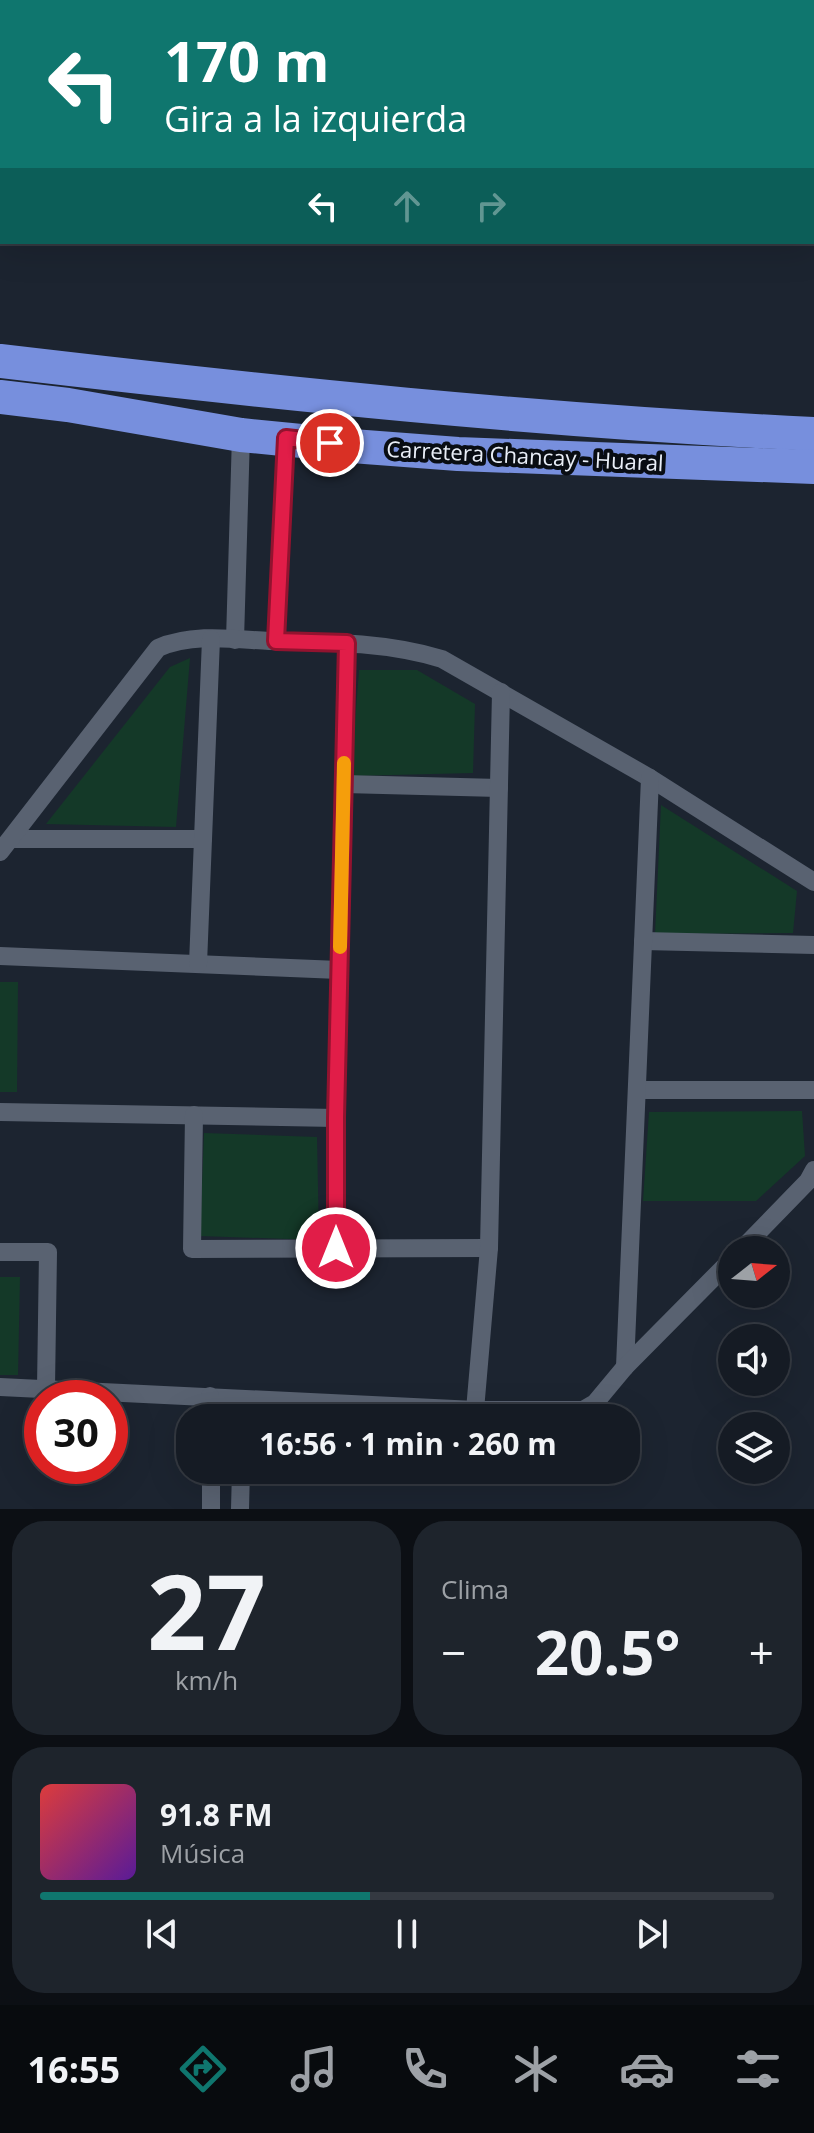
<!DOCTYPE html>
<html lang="es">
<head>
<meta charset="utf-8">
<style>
	body { margin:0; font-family:"Open Sans",sans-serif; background:#1e242c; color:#f1f3f6; height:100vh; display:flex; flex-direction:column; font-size:30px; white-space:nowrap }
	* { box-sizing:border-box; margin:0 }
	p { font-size:26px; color:#9da1a6 }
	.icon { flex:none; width:44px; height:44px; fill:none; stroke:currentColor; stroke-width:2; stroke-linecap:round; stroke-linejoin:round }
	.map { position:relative; height:1509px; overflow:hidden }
	.sheet { display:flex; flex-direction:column; gap:12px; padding:12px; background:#0c0f14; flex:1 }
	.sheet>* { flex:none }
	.banner { position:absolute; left:0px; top:0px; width:814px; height:244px; box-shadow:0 8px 32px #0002,0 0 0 2px #343941; background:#0f766e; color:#fff; overflow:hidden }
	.needle { width:52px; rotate:73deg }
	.buttons { position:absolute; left:718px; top:1236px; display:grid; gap:16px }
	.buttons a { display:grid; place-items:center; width:72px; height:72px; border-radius:50%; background:#151b24; box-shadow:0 8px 32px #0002,0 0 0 2px #343941; font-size:40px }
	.speed { position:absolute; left:24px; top:1380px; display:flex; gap:16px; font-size:40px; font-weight:700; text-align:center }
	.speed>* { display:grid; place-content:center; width:104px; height:104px; border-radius:50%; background:#151b24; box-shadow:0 8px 32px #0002,0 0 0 2px #343941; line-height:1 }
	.speed .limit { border:12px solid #d22; background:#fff; color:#111 }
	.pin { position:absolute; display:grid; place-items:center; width:68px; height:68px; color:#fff; margin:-34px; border:4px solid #fff; border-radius:50%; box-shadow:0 2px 8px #0007 }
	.me { position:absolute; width:88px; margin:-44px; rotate:0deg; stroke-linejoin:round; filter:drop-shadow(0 0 6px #0008) }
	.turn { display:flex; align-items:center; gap:28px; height:168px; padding:0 32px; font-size:36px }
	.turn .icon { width:104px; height:104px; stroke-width:2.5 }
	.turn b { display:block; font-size:56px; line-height:68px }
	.lanes { display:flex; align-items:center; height:76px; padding:0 32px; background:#0003; justify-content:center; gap:40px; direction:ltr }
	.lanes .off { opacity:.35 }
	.big { font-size:60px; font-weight:700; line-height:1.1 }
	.sheet .card { flex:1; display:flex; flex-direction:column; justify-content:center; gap:12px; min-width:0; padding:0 28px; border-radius:32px; background:#1e242c }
	.sheet .dial { align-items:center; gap:0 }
	.dial b { font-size:104px; line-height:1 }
	.song { display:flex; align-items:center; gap:24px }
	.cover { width:96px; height:96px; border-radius:12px; background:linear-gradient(135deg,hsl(0 70% 55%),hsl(270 70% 35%)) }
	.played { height:8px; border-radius:4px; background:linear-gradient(90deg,#0f766e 45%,#343941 45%) }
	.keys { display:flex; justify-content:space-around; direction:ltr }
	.heat { display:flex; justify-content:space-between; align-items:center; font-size:44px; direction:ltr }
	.sheet .tiles { flex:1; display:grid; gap:12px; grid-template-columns:1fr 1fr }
	.card:last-child { grid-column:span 2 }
	.trip { position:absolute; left:176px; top:1404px; width:464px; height:80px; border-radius:32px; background:#151b24; box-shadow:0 8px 32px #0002,0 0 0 2px #343941; font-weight:700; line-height:80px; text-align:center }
	.menu { display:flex; height:128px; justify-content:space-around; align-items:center; background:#080b0e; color:#9da1a6 }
	.menu .icon { width:56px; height:56px }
	.menu .current { color:#0f766e }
	.menu b { font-size:36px; color:#f1f3f6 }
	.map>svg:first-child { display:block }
	.green { fill:#143928 }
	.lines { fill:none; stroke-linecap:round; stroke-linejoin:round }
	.street { stroke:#596271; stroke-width:18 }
	.highway { stroke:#778fdd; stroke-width:34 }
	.route-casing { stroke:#92132f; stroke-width:20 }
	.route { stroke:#e11d48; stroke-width:14 }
	.slow { stroke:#f59e0b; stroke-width:14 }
	.labels { text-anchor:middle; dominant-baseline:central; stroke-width:8; stroke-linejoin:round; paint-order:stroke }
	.street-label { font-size:22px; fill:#e9eef7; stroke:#090d13 }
</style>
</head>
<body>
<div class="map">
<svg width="814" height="1509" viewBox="0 0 814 1509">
	<rect width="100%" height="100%" fill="#1c2430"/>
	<g class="green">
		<polygon points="190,658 176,827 46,824 170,667"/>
		<polygon points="359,670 417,670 475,704 473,773 351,776"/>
		<polygon points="661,805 797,891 793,933 655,934"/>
		<polygon points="0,982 18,982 17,1092 0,1092"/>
		<polygon points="802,1111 805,1156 756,1201 643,1201 649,1112"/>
		<polygon points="204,1133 317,1137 319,1240 200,1236"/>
		<polygon points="0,1277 20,1277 18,1375 0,1375"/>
	</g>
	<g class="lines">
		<g class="street">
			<polyline points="235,640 241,435"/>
			<polyline points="276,641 286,438"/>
			<polyline points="344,784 499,788"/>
			<polyline points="11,839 203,839"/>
			<path d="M0,852l158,-204c34,-15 75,-9 111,-7 58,1 118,1 173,18l208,119 164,104"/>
			<polyline points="643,941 814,945"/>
			<polyline points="0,956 339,970"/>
			<polyline points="198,964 211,639"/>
			<polyline points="637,1090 814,1090"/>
			<polyline points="0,1112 336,1118"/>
			<polyline points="194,1115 192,1249 489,1248"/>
			<polyline points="336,1248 336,1118 347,643"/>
			<polyline points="741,1250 808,1181 814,1170"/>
			<polyline points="0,1252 48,1252 46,1388"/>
			<polyline points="625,1367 650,778"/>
			<polyline points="0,1387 475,1410 583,1410 595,1403 625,1367 732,1259"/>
			<polyline points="210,1396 210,1418"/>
			<polyline points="475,1410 489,1248 501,692"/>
			<polyline points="211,1470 211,1509"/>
			<polyline points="240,1509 241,1470"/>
		</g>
		<g class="highway">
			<path d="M0,361c271,32 542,60 814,73"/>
			<polyline points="0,397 68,405 241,435 352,446 458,454 814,467"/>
		</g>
	</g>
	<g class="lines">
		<g class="route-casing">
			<polyline id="route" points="330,443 286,438 276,641 347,643 336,1118 336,1248"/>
		</g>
		<use href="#route" class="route"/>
		<polyline class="slow" points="340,947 344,763"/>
	</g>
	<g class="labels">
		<g class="street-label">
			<text transform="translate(525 455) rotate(3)">Carretera Chancay - Huaral</text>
		</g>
	</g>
</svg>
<div class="buttons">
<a><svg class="needle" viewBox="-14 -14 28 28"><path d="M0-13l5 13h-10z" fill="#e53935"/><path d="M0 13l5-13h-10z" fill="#9da1a6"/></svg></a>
<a><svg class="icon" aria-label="sound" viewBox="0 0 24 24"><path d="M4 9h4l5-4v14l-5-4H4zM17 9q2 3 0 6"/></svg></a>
<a><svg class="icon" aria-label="layers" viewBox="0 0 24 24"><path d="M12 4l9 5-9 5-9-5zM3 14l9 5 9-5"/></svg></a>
</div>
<div class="speed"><div class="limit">30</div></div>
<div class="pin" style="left:330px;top:443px;background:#d93025"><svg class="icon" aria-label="arrive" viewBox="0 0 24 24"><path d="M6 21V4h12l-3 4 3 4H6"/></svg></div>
<svg class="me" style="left:336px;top:1248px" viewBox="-20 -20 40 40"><circle r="17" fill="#e11d48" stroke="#fff" stroke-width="3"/><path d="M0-11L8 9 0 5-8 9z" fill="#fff"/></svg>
<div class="trip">16:56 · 1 min · 260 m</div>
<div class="banner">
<div class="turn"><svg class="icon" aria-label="left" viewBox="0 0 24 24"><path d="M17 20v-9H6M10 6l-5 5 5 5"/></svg><div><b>170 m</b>Gira a la izquierda</div></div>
<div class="lanes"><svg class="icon" aria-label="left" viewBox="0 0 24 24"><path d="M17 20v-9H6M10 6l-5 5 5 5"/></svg><svg class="icon off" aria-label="ahead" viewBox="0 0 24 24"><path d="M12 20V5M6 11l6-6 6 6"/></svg><svg class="icon off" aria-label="right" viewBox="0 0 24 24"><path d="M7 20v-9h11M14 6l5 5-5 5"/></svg></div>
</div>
</div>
<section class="sheet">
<div class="tiles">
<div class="card dial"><b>27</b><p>km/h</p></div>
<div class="card"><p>Clima</p>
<div class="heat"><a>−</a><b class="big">20.5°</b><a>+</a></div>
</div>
<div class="card">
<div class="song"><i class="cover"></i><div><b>91.8 FM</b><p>Música</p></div></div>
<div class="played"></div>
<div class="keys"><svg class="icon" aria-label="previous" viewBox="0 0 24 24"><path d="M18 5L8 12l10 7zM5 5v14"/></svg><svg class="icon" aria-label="pause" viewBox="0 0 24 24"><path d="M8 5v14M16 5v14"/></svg><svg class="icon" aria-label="next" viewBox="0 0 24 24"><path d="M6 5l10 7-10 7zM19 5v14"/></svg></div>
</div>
</div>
</section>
<nav class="menu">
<b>16:55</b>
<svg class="icon current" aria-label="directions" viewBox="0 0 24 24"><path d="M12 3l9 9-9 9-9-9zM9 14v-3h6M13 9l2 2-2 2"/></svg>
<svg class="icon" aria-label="music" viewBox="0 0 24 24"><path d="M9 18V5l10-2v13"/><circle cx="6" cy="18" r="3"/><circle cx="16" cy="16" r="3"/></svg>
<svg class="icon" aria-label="phone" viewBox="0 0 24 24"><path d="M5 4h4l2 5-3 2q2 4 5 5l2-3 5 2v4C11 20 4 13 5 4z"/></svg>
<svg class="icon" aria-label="climate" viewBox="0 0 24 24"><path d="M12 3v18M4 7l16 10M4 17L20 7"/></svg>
<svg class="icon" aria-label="car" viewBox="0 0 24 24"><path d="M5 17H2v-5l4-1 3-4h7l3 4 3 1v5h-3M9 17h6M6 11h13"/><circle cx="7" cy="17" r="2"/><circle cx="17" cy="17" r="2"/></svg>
<svg class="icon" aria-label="filters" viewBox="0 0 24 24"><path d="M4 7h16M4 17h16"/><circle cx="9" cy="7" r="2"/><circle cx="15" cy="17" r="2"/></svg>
</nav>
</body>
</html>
